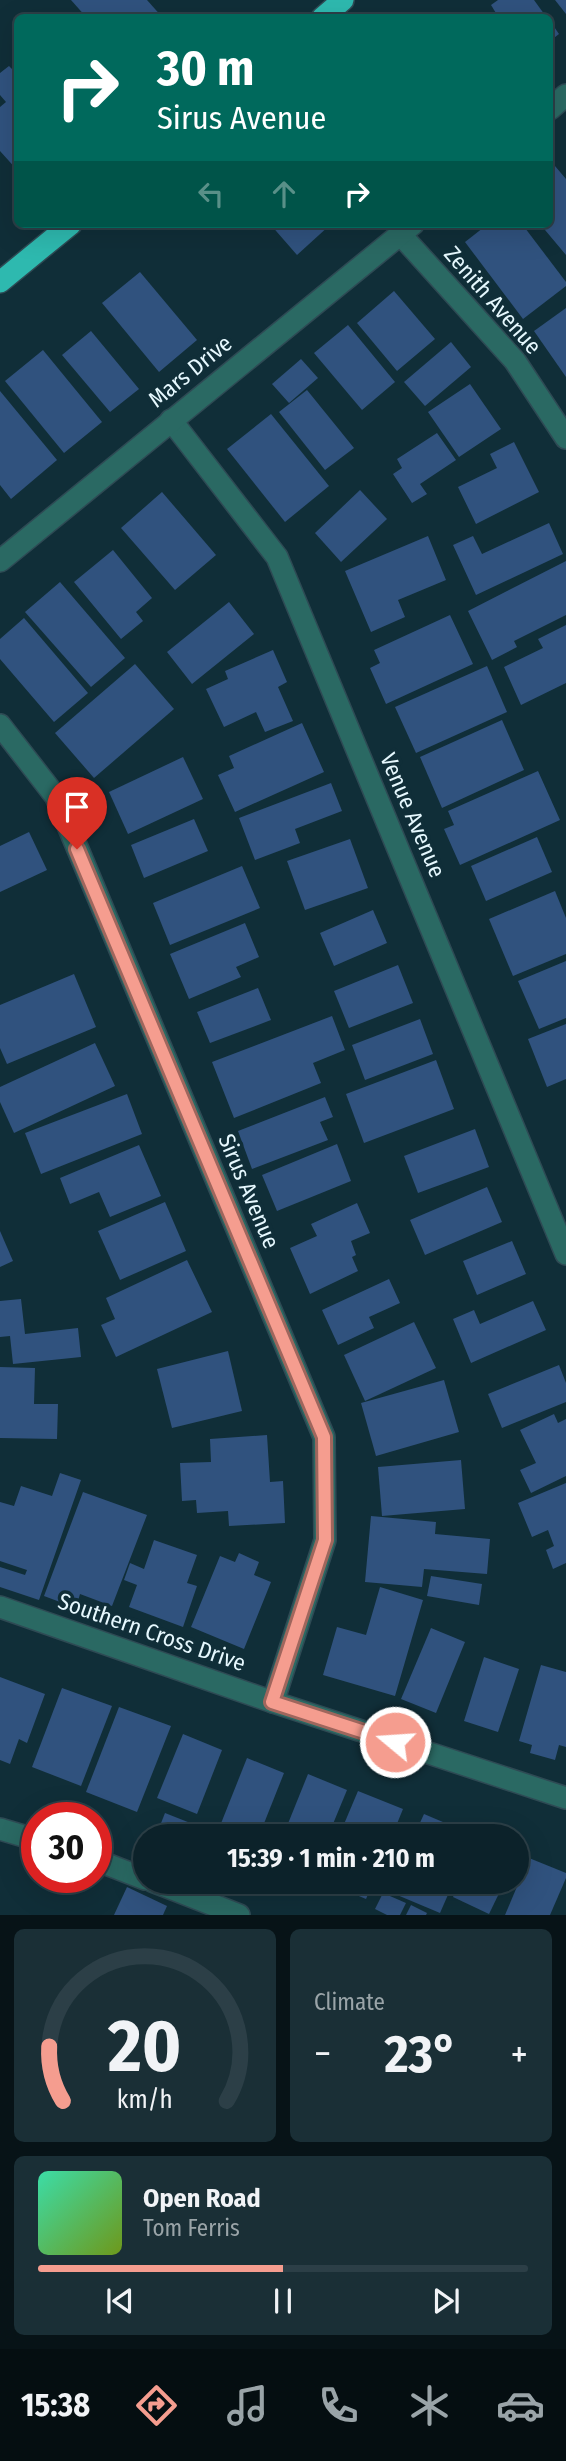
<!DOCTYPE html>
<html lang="en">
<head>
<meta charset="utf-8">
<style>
	body { margin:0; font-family:"Fira Sans Condensed",sans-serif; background:#1a2f36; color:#f1f3f6; height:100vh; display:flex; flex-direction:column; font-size:26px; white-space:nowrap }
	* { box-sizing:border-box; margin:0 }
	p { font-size:23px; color:#9aa4a8 }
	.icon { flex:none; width:38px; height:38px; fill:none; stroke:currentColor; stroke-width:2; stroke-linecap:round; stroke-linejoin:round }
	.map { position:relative; height:1915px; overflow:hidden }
	.drawer { display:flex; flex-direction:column; gap:14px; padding:14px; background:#071317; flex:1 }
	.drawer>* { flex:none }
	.banner { position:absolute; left:14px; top:14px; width:539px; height:214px; border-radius:10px; box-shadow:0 7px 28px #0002,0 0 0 2px #2c3f47; background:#00695c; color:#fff; overflow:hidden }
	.speed { position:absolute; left:21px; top:1802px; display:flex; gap:14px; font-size:35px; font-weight:700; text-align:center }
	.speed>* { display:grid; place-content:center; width:91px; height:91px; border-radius:50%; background:#0c222a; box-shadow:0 7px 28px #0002,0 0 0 2px #2c3f47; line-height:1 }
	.speed .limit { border:10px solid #d22; background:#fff; color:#111 }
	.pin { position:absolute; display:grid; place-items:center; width:60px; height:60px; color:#fff; margin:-72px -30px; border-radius:50% 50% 50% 0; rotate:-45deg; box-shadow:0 0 7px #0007 }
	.pin .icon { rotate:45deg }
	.me { position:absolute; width:77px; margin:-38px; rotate:288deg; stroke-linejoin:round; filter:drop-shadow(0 0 5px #0008) }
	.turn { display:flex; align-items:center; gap:24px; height:147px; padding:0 28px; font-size:32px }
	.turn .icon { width:91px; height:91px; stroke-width:2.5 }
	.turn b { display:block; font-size:49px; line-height:60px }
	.lanes { display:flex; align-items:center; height:66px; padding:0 28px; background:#0003; justify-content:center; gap:35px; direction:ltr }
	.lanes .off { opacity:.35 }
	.big { font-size:52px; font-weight:700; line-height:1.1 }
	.drawer .widget { flex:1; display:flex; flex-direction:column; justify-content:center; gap:10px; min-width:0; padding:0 24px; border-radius:10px; background:#1a2f36 }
	.drawer .dial { align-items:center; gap:0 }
	.dial svg { height:182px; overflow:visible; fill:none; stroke:#2c3f47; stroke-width:7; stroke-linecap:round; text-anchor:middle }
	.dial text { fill:#f1f3f6; stroke:none }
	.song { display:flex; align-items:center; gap:21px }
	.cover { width:84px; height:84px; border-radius:10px; background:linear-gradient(135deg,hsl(160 70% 55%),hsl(80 70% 35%)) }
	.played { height:7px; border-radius:4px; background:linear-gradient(90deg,#f59d8f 50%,#2c3f47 50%) }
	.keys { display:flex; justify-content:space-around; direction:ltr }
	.heat { display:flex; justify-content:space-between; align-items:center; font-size:38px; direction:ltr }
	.drawer .tiles { flex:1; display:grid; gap:14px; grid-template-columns:1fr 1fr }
	.widget:last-child { grid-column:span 2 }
	.trip { position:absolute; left:133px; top:1824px; width:396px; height:70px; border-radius:35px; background:#0c222a; box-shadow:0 7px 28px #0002,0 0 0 2px #2c3f47; font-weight:700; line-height:70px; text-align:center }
	.menu { display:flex; height:112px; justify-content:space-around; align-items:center; background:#050e11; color:#9aa4a8 }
	.menu .icon { width:49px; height:49px }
	.menu .on { color:#f59d8f }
	.menu b { font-size:32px; color:#f1f3f6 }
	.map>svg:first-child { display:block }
	.building { fill:#30527e }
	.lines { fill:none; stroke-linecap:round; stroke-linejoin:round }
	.minor-casing { stroke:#2e4a54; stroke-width:24 }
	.highway-casing { stroke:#2e4a54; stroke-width:24 }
	.minor { stroke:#2a6963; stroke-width:21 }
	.highway { stroke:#2eb9af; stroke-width:21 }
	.route-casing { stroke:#9f665d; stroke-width:18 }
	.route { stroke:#f59d8f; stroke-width:12 }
	.labels { text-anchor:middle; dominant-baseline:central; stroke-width:7; stroke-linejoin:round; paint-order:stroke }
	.street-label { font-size:23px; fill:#e6f8fe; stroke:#102e38 }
</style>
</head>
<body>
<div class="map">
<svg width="566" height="1915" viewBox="0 0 566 1915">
	<rect width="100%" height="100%" fill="#102e38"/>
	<g class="building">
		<polygon points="71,0 147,0 163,18 87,18"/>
		<polygon points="498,0 534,0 547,18 499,18 491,5"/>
		<polygon points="555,0 566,0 566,14"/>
		<polygon points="550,21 559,34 550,41"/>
		<polygon points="9,66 18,75 18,171 0,151 0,107 6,102 0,95 0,73"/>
		<polygon points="555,166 566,179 566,255 540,224 550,224 550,171"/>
		<polygon points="270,224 329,224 330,225 297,255"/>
		<polygon points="488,224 522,224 566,282 566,286 523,319 465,242"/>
		<polygon points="140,272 197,340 159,372 102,303"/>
		<polygon points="394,291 435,339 397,371 357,323"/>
		<polygon points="566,308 566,377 534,331"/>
		<polygon points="348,325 395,382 362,410 314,353"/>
		<polygon points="91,331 139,389 110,412 62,355"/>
		<polygon points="451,342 471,367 425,406 404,382"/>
		<polygon points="43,350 102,422 64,453 5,381"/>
		<polygon points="301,359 318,378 289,403 272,384"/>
		<polygon points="470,384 501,429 459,457 428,412"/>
		<polygon points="307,390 354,448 325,470 279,412"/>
		<polygon points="0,391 57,460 11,499 0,485"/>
		<polygon points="271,414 329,486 285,522 227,449"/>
		<polygon points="437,433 456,460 420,484 427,494 412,503 393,474 402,468 397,459"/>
		<polygon points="514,442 539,492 476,524 458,487 497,468 490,454"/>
		<polygon points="360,490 387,519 341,562 315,533"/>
		<polygon points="162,492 216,555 175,590 121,528"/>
		<polygon points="549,523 563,554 476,595 453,545 473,536 482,554"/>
		<polygon points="428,536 446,580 398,600 405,617 371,632 345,571"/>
		<polygon points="113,550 152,598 136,612 143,621 121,639 74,582"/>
		<polygon points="566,561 566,615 514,641 517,647 492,660 468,611"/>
		<polygon points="60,582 125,658 91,687 25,612"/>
		<polygon points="229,602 254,634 192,684 167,652"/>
		<polygon points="450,615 473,664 386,704 370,668 380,663 374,650"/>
		<polygon points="24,618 88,693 54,722 0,659 0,639"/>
		<polygon points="566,625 566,683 521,705 504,667 543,648 538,639"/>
		<polygon points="273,650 287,682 278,687 293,721 265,732 256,712 224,727 206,689 228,679 225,671"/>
		<polygon points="135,664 174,709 94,778 55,733"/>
		<polygon points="487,666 507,712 416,753 395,707"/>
		<polygon points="502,720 524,770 442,808 420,757"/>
		<polygon points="302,723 324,772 235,812 218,775 234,768 229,756"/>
		<polygon points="183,757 203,799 128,834 109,792"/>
		<polygon points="538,771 560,820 460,865 444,829 454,825 448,811"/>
		<polygon points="331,783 342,811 295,829 300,843 255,860 239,818"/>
		<polygon points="194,819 208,851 144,878 131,845"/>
		<polygon points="29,832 47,870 0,892 0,846"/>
		<polygon points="537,837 552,872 486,901 471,866"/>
		<polygon points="350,839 368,888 305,910 287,861"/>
		<polygon points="242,866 260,908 170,945 153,903"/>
		<polygon points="555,891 566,918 566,954 513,976 489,919"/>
		<polygon points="373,910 387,943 334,966 320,933"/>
		<polygon points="245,923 259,957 236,967 241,977 189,999 170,954"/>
		<polygon points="566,961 566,1018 539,1029 518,981"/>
		<polygon points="398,965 413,1003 349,1028 334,991"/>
		<polygon points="74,974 96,1027 7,1064 0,1048 0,1005"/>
		<polygon points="258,988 271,1020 210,1043 197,1012"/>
		<polygon points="332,1016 345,1050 313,1063 321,1083 234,1118 212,1062"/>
		<polygon points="420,1019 433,1054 365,1080 352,1045"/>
		<polygon points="566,1024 566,1079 547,1087 528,1039"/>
		<polygon points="95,1043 115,1086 14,1133 0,1102 0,1087"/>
		<polygon points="436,1060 454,1109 364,1143 346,1094"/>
		<polygon points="127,1094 142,1134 41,1174 25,1133"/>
		<polygon points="325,1097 333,1117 320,1122 328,1140 252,1169 238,1131"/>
		<polygon points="475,1129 489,1167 418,1193 404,1156"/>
		<polygon points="337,1144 351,1181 277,1211 262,1175"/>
		<polygon points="139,1145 161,1196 110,1217 99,1192 70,1204 60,1178"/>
		<polygon points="487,1187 502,1222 425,1255 410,1220"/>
		<polygon points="165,1202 186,1251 120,1280 98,1231"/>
		<polygon points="357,1203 370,1233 351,1241 356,1255 352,1257 358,1271 310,1294 290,1248 317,1236 311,1224"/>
		<polygon points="0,1231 13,1261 0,1267"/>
		<polygon points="512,1241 526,1274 477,1295 463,1261"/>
		<polygon points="187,1260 212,1312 116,1357 101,1325 115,1319 106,1298"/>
		<polygon points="389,1279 400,1303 369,1317 374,1328 338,1345 322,1310"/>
		<polygon points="21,1299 25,1334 78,1328 81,1357 13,1364 10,1336 0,1337 0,1301"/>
		<polygon points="533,1301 546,1330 471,1363 453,1319 474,1310 480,1324"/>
		<polygon points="414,1322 436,1368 365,1401 344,1355"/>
		<polygon points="228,1351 242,1411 172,1428 157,1369"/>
		<polygon points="559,1365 566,1383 566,1402 502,1428 488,1394"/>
		<polygon points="0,1367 35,1368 34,1404 58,1404 57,1439 0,1438"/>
		<polygon points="444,1380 459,1432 376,1456 361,1403"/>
		<polygon points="554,1414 558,1423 566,1419 566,1476 531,1493 520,1470 536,1463 520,1430"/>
		<polygon points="267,1435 270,1482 283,1481 285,1523 229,1526 228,1511 197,1513 196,1500 182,1501 180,1463 211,1462 210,1439"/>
		<polygon points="461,1460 465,1509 382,1516 378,1467"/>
		<polygon points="60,1473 81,1480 39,1600 0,1587 0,1567 25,1575 27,1570 0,1561 0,1502 14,1506 21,1486 52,1496"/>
		<polygon points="566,1483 566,1563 553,1569 546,1550 554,1546 548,1530 532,1537 518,1503"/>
		<polygon points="83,1492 147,1515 112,1606 80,1594 76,1608 44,1596"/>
		<polygon points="371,1516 436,1522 435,1534 490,1539 487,1574 424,1569 422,1587 365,1582"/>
		<polygon points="154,1540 197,1555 187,1583 197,1586 183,1627 129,1607 137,1585 124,1580 130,1563 144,1569"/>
		<polygon points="239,1553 259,1562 254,1575 271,1582 244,1649 191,1627 220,1556 235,1562"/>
		<polygon points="431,1576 482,1584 479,1605 427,1596"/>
		<polygon points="380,1587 423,1600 395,1696 323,1675 337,1627 366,1635"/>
		<polygon points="431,1628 465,1642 436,1713 401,1699"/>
		<polygon points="484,1657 519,1669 498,1732 464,1721"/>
		<polygon points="541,1665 566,1672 566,1747 559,1745 555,1760 530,1753 532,1745 519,1741"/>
		<polygon points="0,1677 45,1694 27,1743 19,1739 10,1764 0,1760"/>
		<polygon points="62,1688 112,1706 81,1786 32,1767"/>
		<polygon points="119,1707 171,1726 137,1812 86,1792"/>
		<polygon points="183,1734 222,1750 197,1814 157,1798"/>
		<polygon points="247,1758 284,1773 259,1836 216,1836"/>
		<polygon points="308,1774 347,1790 328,1836 283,1836"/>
		<polygon points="358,1791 403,1809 392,1836 339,1836"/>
		<polygon points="165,1813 203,1828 200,1836 156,1836"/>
		<polygon points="424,1814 476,1836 414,1836"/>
		<polygon points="529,1858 566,1873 566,1878 550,1915 505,1915"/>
		<polygon points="323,1881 374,1881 366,1899"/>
		<polygon points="394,1881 454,1881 440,1913 390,1892"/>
		<polygon points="461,1881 505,1881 489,1914 453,1897"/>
		<polygon points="127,1887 167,1906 163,1915 114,1915"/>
		<polygon points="383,1893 406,1903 400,1915 387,1915 375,1909"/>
		<polygon points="411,1905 427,1913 426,1915 406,1915"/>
	</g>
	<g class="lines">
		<g class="minor-casing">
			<g id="minor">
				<polyline points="550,109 566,95"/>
				<polyline points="401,235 515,361 566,438"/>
				<polyline points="171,420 277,557 566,1254"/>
				<polyline points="0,561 413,224"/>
				<polyline points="0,725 56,797 324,1437 325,1540 273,1702"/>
				<polyline points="0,1607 273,1702 566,1798"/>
				<polyline points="0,1829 37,1840"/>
				<polyline points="96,1860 145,1879"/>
				<polyline points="152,1881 239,1915"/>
			</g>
		</g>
		<g class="highway-casing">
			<g id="highway">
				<polyline points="322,18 343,0"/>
				<polyline points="0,282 71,224"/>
			</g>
		</g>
		<use href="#minor" class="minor"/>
		<use href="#highway" class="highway"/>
	</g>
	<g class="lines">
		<g class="route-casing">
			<polyline id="route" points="77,849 324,1437 325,1540 272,1702 395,1742"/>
		</g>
		<use href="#route" class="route"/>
	</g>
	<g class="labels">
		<g class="street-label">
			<text transform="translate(493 300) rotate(49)">Zenith Avenue</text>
			<text transform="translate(190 371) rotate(-39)">Mars Drive</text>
			<text transform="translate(413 815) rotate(67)">Venue Avenue</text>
			<text transform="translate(249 1191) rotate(67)">Sirus Avenue</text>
			<text transform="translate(152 1632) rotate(19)">Southern Cross Drive</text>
		</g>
	</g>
</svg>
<div class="speed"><div class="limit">30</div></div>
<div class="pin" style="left:77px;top:849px;background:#d93025"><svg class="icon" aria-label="arrive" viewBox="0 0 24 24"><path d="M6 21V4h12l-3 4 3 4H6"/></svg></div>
<svg class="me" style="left:395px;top:1742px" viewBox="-20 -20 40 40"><circle r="17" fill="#f59d8f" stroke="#fff" stroke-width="3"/><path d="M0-11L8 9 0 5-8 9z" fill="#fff"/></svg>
<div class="trip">15:39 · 1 min · 210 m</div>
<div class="banner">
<div class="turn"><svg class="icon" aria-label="right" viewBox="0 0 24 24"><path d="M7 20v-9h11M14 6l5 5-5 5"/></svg><div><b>30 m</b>Sirus Avenue</div></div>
<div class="lanes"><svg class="icon off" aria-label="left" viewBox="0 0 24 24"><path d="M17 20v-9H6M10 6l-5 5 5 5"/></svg><svg class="icon off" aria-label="ahead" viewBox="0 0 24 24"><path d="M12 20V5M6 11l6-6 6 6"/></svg><svg class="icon" aria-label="right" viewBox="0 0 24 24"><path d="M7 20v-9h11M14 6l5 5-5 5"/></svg></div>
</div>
</div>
<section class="drawer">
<div class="tiles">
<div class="widget dial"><svg viewBox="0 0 100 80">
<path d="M14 69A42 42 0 1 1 86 69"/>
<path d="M14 69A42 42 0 0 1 8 45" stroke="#f59d8f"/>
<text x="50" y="56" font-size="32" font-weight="700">20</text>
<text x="50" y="72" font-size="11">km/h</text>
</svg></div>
<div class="widget"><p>Climate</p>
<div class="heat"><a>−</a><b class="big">23°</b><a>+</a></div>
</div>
<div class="widget">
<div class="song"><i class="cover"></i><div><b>Open Road</b><p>Tom Ferris</p></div></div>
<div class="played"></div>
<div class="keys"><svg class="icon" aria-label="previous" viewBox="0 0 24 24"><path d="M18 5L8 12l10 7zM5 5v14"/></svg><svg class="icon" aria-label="pause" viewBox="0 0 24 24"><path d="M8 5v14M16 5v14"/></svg><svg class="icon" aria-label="next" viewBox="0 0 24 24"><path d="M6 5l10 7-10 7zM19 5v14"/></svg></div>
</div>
</div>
</section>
<nav class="menu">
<b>15:38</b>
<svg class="icon on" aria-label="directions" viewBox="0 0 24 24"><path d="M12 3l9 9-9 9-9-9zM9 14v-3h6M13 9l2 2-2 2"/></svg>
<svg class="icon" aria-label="music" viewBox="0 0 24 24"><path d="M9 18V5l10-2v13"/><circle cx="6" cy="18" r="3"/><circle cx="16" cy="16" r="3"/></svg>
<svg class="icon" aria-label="phone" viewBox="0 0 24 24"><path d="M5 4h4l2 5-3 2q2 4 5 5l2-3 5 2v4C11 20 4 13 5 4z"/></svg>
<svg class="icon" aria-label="climate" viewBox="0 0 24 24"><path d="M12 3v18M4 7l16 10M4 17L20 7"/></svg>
<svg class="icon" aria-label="car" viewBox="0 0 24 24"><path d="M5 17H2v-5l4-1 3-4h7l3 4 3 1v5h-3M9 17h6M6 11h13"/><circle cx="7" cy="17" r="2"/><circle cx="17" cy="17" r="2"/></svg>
</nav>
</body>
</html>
